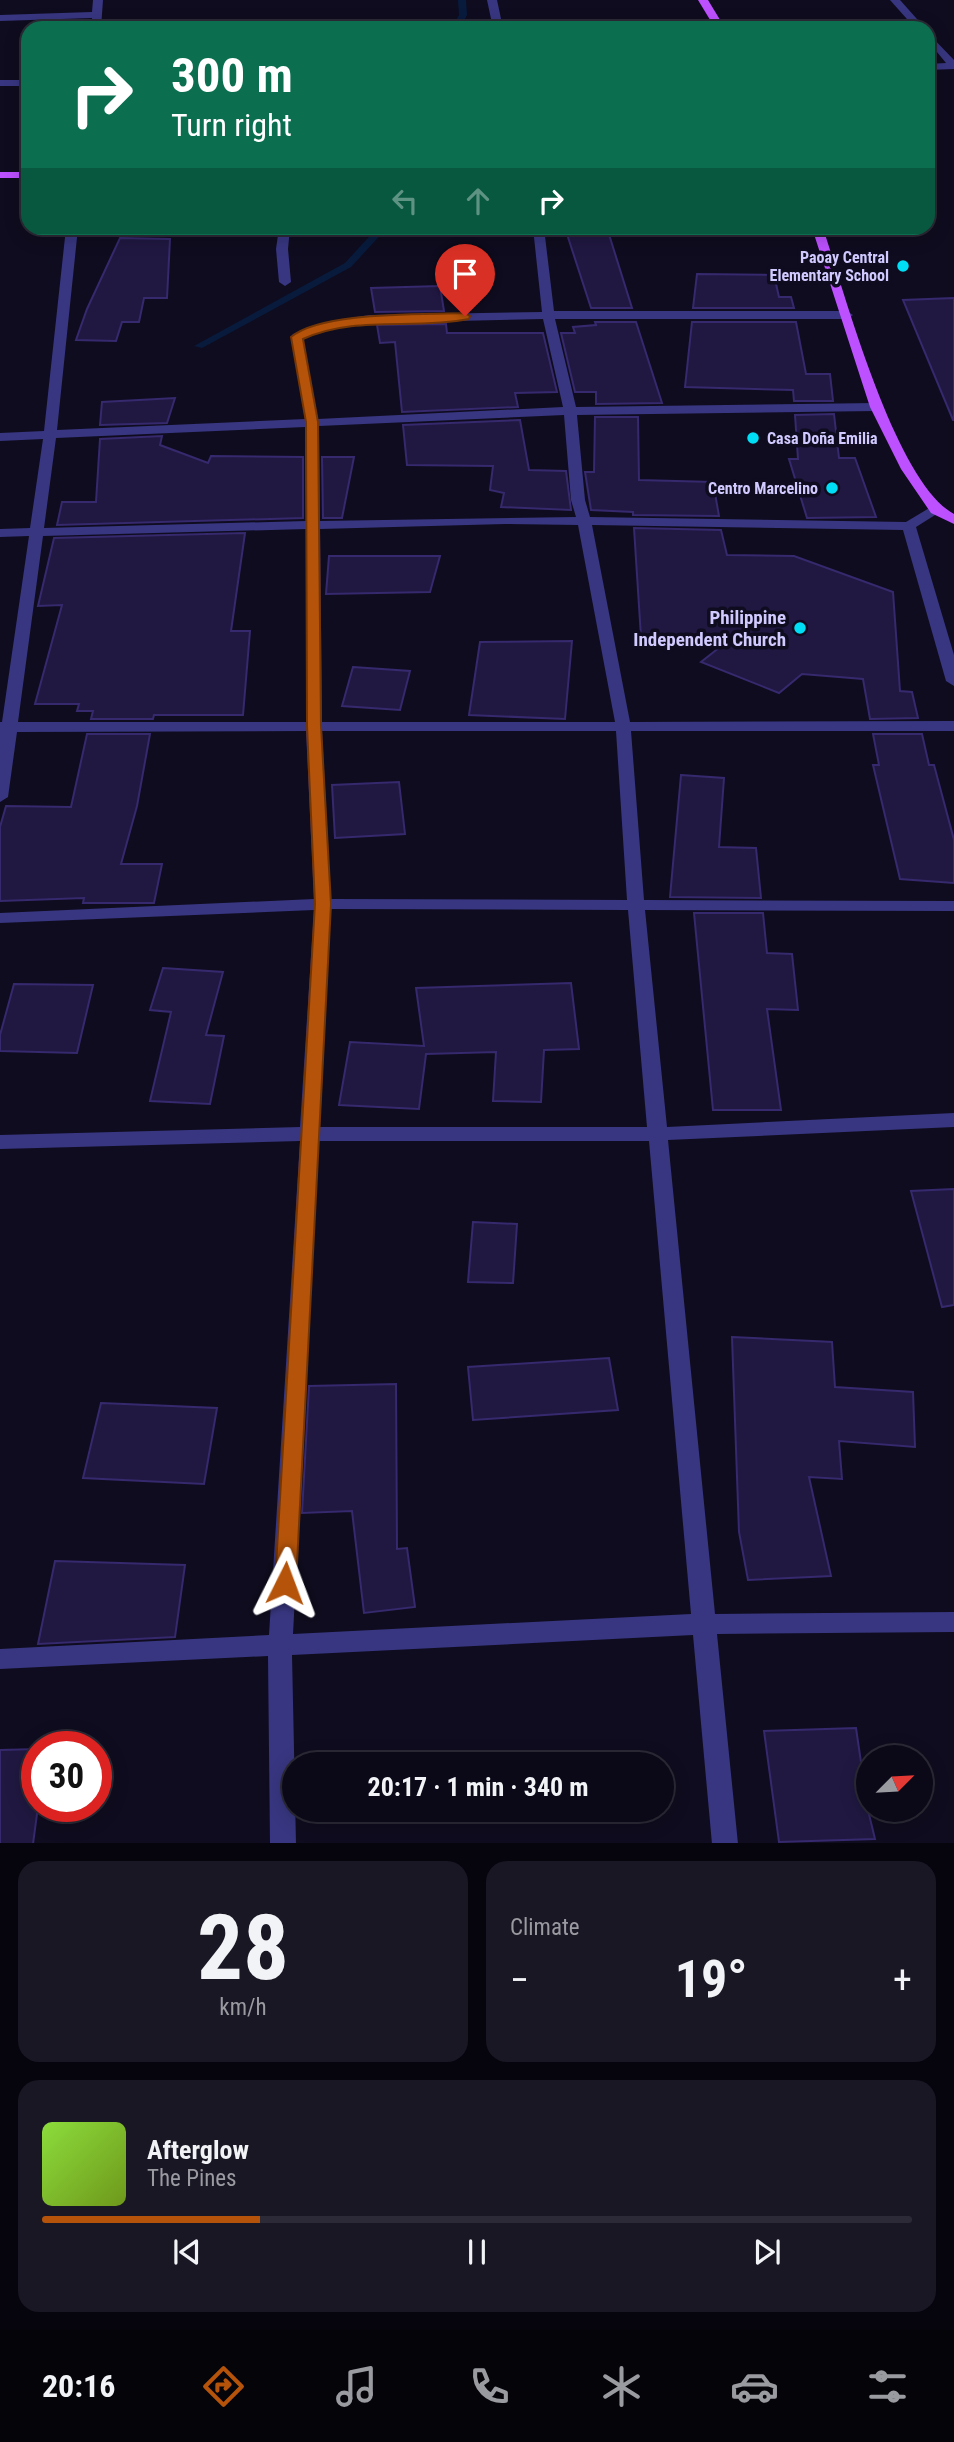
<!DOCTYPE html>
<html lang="en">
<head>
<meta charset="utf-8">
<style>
	body { margin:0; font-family:"Roboto Condensed",sans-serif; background:#191724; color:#f1f3f6; height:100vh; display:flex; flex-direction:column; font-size:26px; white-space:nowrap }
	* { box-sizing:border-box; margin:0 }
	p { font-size:23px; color:#9a9aa1 }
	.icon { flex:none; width:38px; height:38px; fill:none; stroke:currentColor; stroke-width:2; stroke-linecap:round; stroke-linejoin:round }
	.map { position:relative; height:1843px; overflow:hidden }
	.drawer { display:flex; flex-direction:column; gap:18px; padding:18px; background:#06050d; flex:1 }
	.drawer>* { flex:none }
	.guide { position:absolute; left:21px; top:21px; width:914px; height:214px; border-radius:21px; box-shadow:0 4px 18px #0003,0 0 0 2px #2b2a36; background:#0b6e4f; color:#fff; overflow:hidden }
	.needle { width:46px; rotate:66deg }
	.buttons { position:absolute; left:856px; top:1745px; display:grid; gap:14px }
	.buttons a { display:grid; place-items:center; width:77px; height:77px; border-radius:50%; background:#0b0917; box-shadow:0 4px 18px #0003,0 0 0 2px #2b2a36; font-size:35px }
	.speed { position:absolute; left:21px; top:1731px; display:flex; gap:14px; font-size:35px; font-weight:700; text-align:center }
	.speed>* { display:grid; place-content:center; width:91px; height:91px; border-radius:50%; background:#0b0917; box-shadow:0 4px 18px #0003,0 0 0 2px #2b2a36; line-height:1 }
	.speed .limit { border:10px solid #d22; background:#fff; color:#111 }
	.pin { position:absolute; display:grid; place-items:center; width:60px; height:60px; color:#fff; margin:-72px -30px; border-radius:50% 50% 50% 0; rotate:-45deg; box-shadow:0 0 7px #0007 }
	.pin .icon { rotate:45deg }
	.me { position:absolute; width:77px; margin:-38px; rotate:3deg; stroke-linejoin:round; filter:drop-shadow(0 0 5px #0008) }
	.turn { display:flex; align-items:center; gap:24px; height:147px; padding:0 35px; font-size:32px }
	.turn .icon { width:91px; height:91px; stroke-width:2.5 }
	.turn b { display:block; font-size:49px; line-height:60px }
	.lanes { display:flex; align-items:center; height:66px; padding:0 35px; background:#0003; justify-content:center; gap:35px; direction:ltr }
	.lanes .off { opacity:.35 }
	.big { font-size:52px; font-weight:700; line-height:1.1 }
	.drawer .tile { flex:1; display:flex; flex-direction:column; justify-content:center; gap:10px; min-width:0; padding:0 24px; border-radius:21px; background:#191724 }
	.drawer .dial { align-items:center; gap:0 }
	.dial b { font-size:91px; line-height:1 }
	.song { display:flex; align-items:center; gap:21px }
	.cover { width:84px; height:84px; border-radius:10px; background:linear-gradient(135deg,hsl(90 70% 55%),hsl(80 70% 35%)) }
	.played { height:7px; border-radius:4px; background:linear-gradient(90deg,#b45309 25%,#2b2a36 25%) }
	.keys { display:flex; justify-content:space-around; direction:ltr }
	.heat { display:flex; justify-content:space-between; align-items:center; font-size:38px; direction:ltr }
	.drawer .tiles { flex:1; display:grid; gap:18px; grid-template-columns:1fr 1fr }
	.tile:last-child { grid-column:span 2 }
	.trip { position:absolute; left:282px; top:1752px; width:392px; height:70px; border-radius:35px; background:#0b0917; box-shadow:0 4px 18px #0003,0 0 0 2px #2b2a36; font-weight:700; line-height:70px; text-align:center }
	.dock { display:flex; height:112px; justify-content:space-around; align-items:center; background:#040409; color:#9a9aa1 }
	.dock .icon { width:49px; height:49px }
	.dock .selected { color:#b45309 }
	.dock b { font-size:32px; color:#f1f3f6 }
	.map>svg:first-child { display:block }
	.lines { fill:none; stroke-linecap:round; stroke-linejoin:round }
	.stream { fill:#081b3d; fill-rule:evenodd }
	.building { fill:#201841; stroke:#36296d; stroke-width:2 }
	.minor { fill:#383680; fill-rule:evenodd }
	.major { fill:#bd51ff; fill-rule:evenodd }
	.route { fill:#b45309; stroke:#753606; stroke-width:2 }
	.poi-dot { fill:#00def5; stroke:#0f0c1f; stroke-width:2.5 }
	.labels { text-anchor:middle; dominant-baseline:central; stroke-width:7; stroke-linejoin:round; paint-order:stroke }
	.far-poi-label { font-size:16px; font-weight:bold; fill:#d0caff; stroke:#0f0c1f; text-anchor:end }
	.poi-label { font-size:19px; font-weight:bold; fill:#d0caff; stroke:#0f0c1f; text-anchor:end }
</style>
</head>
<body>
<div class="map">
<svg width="954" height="1844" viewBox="0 0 954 1844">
	<rect width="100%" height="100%" fill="#0f0c1f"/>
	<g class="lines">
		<g class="stream">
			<polygon points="458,0 466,0 467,15 460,28 452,28 459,15"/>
			<polygon points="377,228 387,228 351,267 202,348 194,346 345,263"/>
		</g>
	</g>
	<g class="building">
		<polygon points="565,228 607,228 632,308 591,308"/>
		<polygon points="120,238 170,239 167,298 144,298 139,322 122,322 116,341 76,340 87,309"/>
		<polygon points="697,274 774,275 779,297 791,297 794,308 693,308"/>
		<polygon points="440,286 444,311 375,312 371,288"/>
		<polygon points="954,298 954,420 953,420 903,300"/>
		<polygon points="595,322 636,322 662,403 596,404 596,392 575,392 561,333 575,333 573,327 596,325"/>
		<polygon points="692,322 796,322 806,374 830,374 833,401 794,401 793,390 685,387"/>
		<polygon points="446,324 447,333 543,333 557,392 515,393 518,407 402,412 395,342 380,343 377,325"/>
		<polygon points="175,398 167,423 100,425 102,402"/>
		<polygon points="834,414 839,458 855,458 876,517 807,518 789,459 798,459 795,415"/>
		<polygon points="595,417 638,417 639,480 713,482 719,516 633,515 633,512 591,510 585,472 594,472"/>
		<polygon points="520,420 529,470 566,471 571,510 501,507 504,493 490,490 493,466 407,465 403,425"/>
		<polygon points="162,436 160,445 208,463 211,456 303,457 303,518 57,525 62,502 96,502 100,439"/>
		<polygon points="322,457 354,457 342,518 323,518"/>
		<polygon points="634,528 721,530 727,555 794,556 893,592 900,691 912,692 918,718 870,719 863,679 802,674 779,693 701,662 729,640 641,637"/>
		<polygon points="245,533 231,631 250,631 243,715 154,715 153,719 91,719 93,711 77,711 79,704 35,704 62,605 38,606 54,538"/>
		<polygon points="329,556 440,556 430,592 326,594"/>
		<polygon points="572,641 565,719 469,715 480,642"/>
		<polygon points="353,667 410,671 400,710 342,706"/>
		<polygon points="87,734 150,734 137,806 121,864 162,864 154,903 83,903 84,898 0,901 0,827 6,806 71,807"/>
		<polygon points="873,734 922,734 929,765 934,765 954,840 954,883 900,879 873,765 879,765"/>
		<polygon points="681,775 724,778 719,847 756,848 761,898 670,897"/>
		<polygon points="399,782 405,834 335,838 332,785"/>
		<polygon points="694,913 763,913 767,953 792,954 798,1010 767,1009 781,1110 713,1110"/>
		<polygon points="163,968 223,972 206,1035 224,1036 210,1104 150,1101 171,1012 150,1010"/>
		<polygon points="571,983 579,1049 544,1050 541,1102 493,1101 496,1052 426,1054 419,1109 339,1105 350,1042 424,1046 416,988"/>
		<polygon points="14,984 93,985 77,1053 0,1051 0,1035"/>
		<polygon points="954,1189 954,1305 942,1307 911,1191"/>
		<polygon points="473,1222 517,1224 513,1283 468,1282"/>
		<polygon points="732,1337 832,1342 835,1387 913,1392 915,1447 839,1441 842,1479 809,1477 831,1576 748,1580 739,1532"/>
		<polygon points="609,1358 618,1410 473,1420 468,1367"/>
		<polygon points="396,1384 397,1549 407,1548 415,1607 364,1613 352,1511 302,1513 309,1386"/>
		<polygon points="101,1403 217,1408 204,1484 83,1478"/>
		<polygon points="55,1561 185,1565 175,1637 38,1644"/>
		<polygon points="856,1728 868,1810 875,1839 779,1842 764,1731"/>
		<polygon points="37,1749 37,1814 33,1844 0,1844 0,1750"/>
	</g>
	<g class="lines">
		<g class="minor">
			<polygon points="93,0 103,0 101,28 91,28 92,18 0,21 0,15 92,12"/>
			<polygon points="487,0 497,0 503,28 493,28"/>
			<polygon points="890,0 900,0 925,28 915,28"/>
			<polygon points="928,33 954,60 954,69 928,70 928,64 946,63 928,41"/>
			<rect x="0" y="80" width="28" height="6"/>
			<path d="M66,228h12l-21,202 248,-11 -14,-82 2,-3 37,-13 40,-6 172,-3 -9,-84h11l10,83h293l6,4 -6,4h-292l21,88 300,-4 6,4 -6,4 -299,4 8,85 5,17 316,5 25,-15h10l2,3 -27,17 38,128v31l-8,-5 -43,-151 -311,-5 38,197 324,-1v10h-323l13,169 310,1v10l-309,-1 22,217 287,-14v14l-286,13 47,474 239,-2v20l-237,2 21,210h-26l-19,-209 -401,20 4,189h-26l-2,-188 -268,13v-20l269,-14 31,-494 -300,8v-14l300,-8 14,-217 -314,13v-10l314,-14 -8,-168 -289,1 -9,65 -8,5v-80h2l27,-186 -29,1v-8l30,-1 13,-89 -43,2v-8l44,-2zM543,319l20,88 -245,12 -15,-80 29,-11 38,-5zM564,415l7,85 5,17 -256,4 -1,-95zM305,427l1,94 -262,7 12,-90zM505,524l73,1 37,197h-293l-2,-193zM306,529v193h-288l25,-186zM322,731h294l11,169 -296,-1zM331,909l297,1 19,217h-327zM319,1141h330l42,473 -398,20z"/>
			<polygon points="279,228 290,228 288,249 291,282 285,286 279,282 276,249"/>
		</g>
		<g class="major">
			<polygon points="698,0 708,0 725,28 715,28"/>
			<rect x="0" y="172" width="28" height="6"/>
			<path d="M812,228h11c22,66 72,254 131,286v10l-23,-11 -30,-44 -31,-62z"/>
		</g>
	</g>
	<path class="route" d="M465,313l5,3 -1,3c-56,11 -114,-4 -166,20l15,83 3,304 10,178 -35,679 -3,6 -8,2 -7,-2 -3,-6 40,-679 -8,-178 -1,-304 -15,-85c31,-26 132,-22 174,-24z"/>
	<g class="poi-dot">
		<circle cx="903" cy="266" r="7"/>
		<circle cx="753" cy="438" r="7"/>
		<circle cx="832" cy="488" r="7"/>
		<circle cx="800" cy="628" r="7"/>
	</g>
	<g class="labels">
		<g class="far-poi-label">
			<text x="889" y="257">Paoay Central<tspan x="889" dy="18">Elementary School</tspan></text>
			<text x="767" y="438" text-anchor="start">Casa Doña Emilia</text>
			<text x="818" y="488">Centro Marcelino</text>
		</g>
		<g class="poi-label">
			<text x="786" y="617">Philippine<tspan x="786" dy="22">Independent Church</tspan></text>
		</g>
	</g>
</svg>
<div class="buttons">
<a><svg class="needle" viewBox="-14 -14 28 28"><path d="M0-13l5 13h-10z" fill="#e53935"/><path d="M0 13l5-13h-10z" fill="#9a9aa1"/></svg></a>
</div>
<div class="speed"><div class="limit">30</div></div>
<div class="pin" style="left:465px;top:316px;background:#d93025"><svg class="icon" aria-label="arrive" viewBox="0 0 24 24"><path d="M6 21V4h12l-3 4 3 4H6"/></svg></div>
<svg class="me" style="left:285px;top:1583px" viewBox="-20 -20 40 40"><path d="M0-17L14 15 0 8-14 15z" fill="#b45309" stroke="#fff" stroke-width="4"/></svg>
<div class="trip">20:17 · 1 min · 340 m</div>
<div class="guide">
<div class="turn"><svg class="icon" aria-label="right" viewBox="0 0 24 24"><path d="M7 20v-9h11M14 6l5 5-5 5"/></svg><div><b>300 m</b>Turn right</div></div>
<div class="lanes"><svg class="icon off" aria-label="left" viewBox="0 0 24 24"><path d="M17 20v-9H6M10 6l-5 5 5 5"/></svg><svg class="icon off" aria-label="ahead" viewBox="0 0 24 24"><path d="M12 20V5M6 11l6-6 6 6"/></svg><svg class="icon" aria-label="right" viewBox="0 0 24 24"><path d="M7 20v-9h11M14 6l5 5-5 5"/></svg></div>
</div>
</div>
<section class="drawer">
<div class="tiles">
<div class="tile dial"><b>28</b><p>km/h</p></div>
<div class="tile"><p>Climate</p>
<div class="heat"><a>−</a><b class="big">19°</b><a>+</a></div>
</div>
<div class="tile">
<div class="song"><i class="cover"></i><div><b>Afterglow</b><p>The Pines</p></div></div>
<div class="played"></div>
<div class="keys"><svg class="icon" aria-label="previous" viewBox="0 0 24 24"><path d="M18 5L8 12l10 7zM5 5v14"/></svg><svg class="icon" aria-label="pause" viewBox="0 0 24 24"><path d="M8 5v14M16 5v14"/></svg><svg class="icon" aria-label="next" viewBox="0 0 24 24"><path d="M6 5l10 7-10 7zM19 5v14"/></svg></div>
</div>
</div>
</section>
<nav class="dock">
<b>20:16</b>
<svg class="icon selected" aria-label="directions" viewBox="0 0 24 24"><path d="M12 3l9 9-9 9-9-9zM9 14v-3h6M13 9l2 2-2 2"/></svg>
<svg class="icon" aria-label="music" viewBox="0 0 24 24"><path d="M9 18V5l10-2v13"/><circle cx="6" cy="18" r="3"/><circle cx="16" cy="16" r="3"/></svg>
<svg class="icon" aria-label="phone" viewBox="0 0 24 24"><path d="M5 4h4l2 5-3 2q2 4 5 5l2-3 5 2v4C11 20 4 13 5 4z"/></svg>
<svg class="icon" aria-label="climate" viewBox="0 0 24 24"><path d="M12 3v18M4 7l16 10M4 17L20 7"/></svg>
<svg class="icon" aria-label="car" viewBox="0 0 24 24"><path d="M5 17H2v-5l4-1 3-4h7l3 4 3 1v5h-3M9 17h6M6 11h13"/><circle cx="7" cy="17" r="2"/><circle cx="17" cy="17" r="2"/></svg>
<svg class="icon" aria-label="filters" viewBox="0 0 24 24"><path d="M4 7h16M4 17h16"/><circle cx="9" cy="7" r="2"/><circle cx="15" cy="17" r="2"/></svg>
</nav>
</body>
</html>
